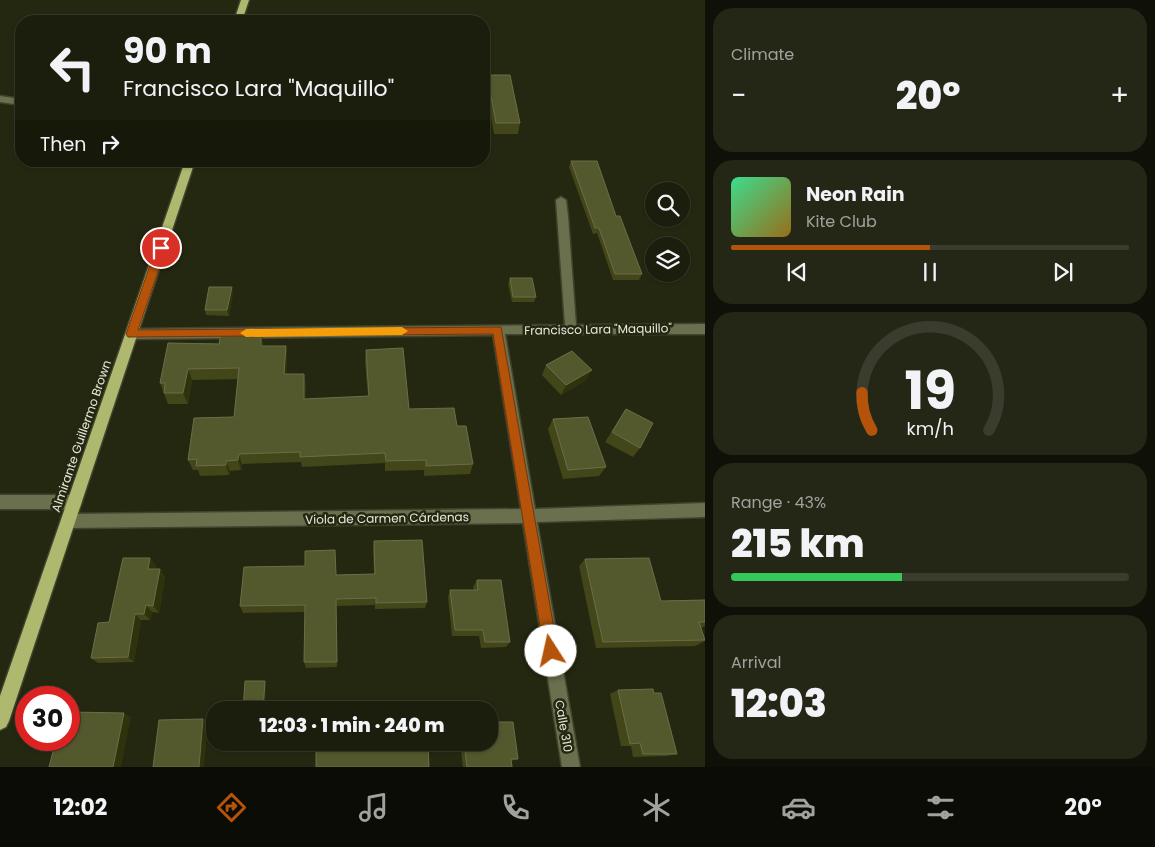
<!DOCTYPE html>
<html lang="en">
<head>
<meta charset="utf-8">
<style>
	body { margin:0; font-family:Poppins,sans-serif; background:#252716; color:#f1f3f6; height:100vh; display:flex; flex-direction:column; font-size:19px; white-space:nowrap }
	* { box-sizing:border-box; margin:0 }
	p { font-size:16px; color:#a0a29d }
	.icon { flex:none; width:28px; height:28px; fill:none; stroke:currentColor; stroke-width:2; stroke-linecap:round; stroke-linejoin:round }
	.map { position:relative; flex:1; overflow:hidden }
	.sheet { display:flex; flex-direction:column; gap:8px; padding:8px; background:#0f1007; width:450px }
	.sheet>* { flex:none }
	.top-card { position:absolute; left:15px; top:15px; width:475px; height:152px; border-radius:20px; box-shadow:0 1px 4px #0004,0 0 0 1px #3a3c2e; background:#1c1e0d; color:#f1f3f6; overflow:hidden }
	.buttons { position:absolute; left:645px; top:182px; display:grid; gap:10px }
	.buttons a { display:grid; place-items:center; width:45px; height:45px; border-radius:50%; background:#1c1e0d; box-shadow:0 1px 4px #0004,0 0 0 1px #3a3c2e; font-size:25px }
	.speed { position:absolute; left:15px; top:686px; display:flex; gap:10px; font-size:25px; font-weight:700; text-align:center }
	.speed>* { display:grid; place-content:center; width:65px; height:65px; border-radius:50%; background:#1c1e0d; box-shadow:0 1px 4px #0004,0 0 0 1px #3a3c2e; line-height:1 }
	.speed .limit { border:8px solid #d22; background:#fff; color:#111 }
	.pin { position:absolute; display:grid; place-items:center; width:42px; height:42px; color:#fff; margin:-21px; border:2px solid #fff; border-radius:50%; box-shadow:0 1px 5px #0007 }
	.me { position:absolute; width:55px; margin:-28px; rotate:350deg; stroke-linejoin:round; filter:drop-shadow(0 0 4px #0008) }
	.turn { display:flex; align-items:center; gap:18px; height:105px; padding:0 25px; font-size:22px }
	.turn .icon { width:65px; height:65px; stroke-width:2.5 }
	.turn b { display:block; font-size:35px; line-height:42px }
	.then { display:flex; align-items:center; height:48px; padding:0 25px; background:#0003; gap:10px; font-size:19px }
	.big { font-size:38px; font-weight:800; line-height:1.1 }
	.sheet .card { flex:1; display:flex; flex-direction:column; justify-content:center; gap:8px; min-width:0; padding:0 18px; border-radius:20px; background:#252716 }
	.sheet .dial { align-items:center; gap:0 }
	.dial svg { height:130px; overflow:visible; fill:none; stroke:#3a3c2e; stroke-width:7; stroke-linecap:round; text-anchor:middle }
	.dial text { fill:#f1f3f6; stroke:none }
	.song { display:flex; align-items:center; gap:15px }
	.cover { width:60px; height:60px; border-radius:8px; background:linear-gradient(135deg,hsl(150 70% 55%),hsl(40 70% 35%)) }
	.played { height:5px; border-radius:2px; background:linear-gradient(90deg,#b45309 50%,#3a3c2e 50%) }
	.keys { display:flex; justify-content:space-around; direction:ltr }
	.heat { display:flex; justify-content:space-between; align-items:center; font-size:28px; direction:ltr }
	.charge { height:8px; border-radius:4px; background:linear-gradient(90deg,#34c759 43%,#3a3c2e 0) }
	.trip { position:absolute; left:206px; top:701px; width:292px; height:50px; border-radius:20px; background:#1c1e0d; box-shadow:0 1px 4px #0004,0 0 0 1px #3a3c2e; font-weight:800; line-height:50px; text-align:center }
	.menu { display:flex; height:80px; justify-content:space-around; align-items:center; background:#0b0c05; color:#a0a29d }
	.menu .icon { width:35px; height:35px }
	.menu .on { color:#b45309 }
	.menu b { font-size:22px; color:#f1f3f6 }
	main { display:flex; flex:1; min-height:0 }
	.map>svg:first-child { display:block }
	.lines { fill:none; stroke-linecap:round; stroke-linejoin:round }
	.minor-casing { stroke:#40432d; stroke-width:3 }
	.major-casing { stroke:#40432d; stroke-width:3 }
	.minor { fill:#6a6f4d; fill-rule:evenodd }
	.major { fill:#afb86f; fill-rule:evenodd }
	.wall { fill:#424618 }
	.shaded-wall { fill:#2f330c }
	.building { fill:#54582d; stroke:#6b6e48 }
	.route { fill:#b45309; stroke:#753606 }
	.slow { fill:#f59e0b }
	.labels { text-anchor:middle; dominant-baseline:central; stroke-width:5; stroke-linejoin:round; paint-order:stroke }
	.street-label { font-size:12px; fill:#e6e8da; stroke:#252811 }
</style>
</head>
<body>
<main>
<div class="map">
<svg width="705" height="767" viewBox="0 0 705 767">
	<rect width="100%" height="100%" fill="#252811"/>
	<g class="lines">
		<g class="minor-casing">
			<g id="minor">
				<polygon points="0,96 21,99 21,105 0,102"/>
				<polygon points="561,197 566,200 568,216 576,325 705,324 705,334 505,334 535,509 705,503 705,517 537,522 580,767 562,767 523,523 68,528 63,526 61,521 63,516 68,514 521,509 493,335 132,339 128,337 126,334 128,331 132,329 565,325 556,200"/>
				<polygon points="0,495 75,495 80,497 82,502 80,507 75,509 0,509"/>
			</g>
		</g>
		<g class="major-casing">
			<g id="major">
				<polygon points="241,0 249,0 242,21 234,21"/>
				<polygon points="185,161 195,161 9,721 6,727 0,730 0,696"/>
			</g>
		</g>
		<use href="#minor" class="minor"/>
		<use href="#major" class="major"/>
	</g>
	<g class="wall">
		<polygon points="487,75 520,123 518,134 494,134 485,86"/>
		<polygon points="571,161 616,216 642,274 639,280 613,280 597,233 593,234 569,167"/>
		<polygon points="510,278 536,297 534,302 512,302 508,284"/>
		<polygon points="233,293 229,316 206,315 205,310"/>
		<polygon points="168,343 264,344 263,346 286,346 287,358 286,374 304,374 306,385 305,399 368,396 365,362 366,350 409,409 457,426 473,464 470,474 424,476 424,470 385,471 385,463 302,467 301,462 242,464 241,470 230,471 229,475 200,476 198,470 193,470 188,460 234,417 238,379 192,380 188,404 168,404 160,383"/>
		<polygon points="546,365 586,380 561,395 542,375"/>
		<polygon points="626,409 640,448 633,457 605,442"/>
		<polygon points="553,419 606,467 599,476 563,479 548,429"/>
		<polygon points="374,541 427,602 425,608 375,609 375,605 336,606 337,667 306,668 304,662 305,612 243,613 240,606 336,575 374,574 373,549"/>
		<polygon points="150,558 156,566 155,569 160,569 165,577 159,613 152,612 150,620 141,620 134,662 98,663 91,658"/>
		<polygon points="585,559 661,601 705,600 705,626 701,628 705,641 695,646 596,648 579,566"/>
		<polygon points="477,580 510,642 506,647 481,648 479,636 452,636 448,597 450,590 474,590 473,587"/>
		<polygon points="618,690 654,693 677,754 667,756 633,757 631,746 621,746 610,694"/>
		<polygon points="460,742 490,742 518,759 511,761 512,767 463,767"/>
	</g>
	<g class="shaded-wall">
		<polygon points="232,287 233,293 229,316 227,310"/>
		<polygon points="261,333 264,344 263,358 261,346"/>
		<polygon points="286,346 287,358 286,386 284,374"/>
		<polygon points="188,369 192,380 188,404 183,393"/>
		<polygon points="592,370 586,380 561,395 566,385"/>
		<polygon points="304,374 306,385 305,410 304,399"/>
		<polygon points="239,454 242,464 241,470 238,460"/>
		<polygon points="226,461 230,471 229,475 226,465"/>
		<polygon points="150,558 156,566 154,576 148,569"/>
		<polygon points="160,569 165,577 159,613 153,606"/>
		<polygon points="146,605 152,612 150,620 144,614"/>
		<polygon points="135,614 141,620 134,662 128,657"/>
		<polygon points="265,681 266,684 265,710 263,710"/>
		<polygon points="124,713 131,717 121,767 113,767"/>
		<polygon points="203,719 208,722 204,767 199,767"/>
	</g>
	<g class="building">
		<polygon points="487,75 510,75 520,123 496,123"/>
		<polygon points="571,161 597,161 616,216 620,216 642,274 615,274 599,228 595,228"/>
		<polygon points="510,278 532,278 536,297 513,297"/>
		<polygon points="209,287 232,287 227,310 205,310"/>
		<polygon points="261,333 261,346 286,346 284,374 304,374 304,399 369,396 366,350 403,348 409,409 454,408 457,426 466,426 473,464 426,466 426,460 386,461 385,453 300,457 300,452 239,454 238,460 226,461 226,465 196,466 197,459 188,460 194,418 234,417 239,368 188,369 183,393 164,393 165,383 160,383 168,343 219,344 221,334"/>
		<polygon points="572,351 592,370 566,385 546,365"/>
		<polygon points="626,409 653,423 640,448 612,432"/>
		<polygon points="588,417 606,467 568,470 553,419"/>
		<polygon points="422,540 427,602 376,603 376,598 336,599 337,662 304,662 305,605 240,606 244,567 305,566 305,551 335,550 336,575 375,574 374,541"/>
		<polygon points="123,558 150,558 148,569 160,569 153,606 146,605 144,614 135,614 128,657 91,658 98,623 109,622"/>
		<polygon points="649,558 661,601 705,600 705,622 699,622 705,640 603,642 585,559"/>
		<polygon points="477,580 501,580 510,642 485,642 483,630 455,630 450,590 478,590"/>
		<polygon points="245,681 265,681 263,710 243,710"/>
		<polygon points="653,689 654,693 661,693 677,754 643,754 640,743 630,744 618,690"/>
		<polygon points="69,712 124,713 113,767 49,767 56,740 69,740"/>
		<polygon points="203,719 199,767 153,767 159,720"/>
		<polygon points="490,722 513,722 518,759 511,759 512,767 467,767 464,742 490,742"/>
		<polygon points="316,742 428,742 429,767 316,767"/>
	</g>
	<polygon class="route" points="161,244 166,248 138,330 501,327 558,651 556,656 551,658 546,656 544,651 493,334 128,337 126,334 156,248"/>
	<polygon class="slow" points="402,327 408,331 402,335 246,337 240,333 246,329"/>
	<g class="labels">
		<g class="street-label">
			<text transform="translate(598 329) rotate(-1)">Francisco Lara "Maquillo"</text>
			<text transform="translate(81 436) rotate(-71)">Almirante Guillermo Brown</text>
			<text transform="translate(387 518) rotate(-1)">Viola de Carmen Cárdenas</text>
			<text transform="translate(564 726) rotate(80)">Calle 310</text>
		</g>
	</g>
</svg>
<div class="buttons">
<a><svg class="icon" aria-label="search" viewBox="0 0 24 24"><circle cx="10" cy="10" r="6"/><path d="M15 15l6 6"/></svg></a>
<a><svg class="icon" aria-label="layers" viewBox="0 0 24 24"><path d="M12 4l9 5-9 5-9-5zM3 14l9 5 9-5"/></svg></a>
</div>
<div class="speed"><div class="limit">30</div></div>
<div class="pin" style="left:161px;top:248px;background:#d93025"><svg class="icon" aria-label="arrive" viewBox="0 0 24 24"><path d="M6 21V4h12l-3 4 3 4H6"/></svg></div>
<svg class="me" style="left:551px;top:651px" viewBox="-20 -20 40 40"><circle r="19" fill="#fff"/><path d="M0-13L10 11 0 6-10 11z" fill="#b45309"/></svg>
<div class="trip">12:03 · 1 min · 240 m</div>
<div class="top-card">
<div class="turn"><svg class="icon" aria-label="left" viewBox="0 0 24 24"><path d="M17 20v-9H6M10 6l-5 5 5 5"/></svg><div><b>90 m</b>Francisco Lara &quot;Maquillo&quot;</div></div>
<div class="then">Then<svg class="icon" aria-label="right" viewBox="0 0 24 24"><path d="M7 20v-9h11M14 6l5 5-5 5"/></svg></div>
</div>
</div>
<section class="sheet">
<div class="card"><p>Climate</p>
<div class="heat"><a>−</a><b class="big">20°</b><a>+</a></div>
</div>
<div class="card">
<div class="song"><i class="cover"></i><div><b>Neon Rain</b><p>Kite Club</p></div></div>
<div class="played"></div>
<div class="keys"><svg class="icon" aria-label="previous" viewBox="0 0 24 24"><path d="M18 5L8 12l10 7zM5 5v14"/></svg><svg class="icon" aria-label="pause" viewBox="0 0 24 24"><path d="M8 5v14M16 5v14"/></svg><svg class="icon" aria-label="next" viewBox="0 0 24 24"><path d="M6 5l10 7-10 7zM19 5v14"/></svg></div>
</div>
<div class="card dial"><svg viewBox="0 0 100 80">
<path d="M14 69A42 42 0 1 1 86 69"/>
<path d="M14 69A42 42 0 0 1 8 46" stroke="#b45309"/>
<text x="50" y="56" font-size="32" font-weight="700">19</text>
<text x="50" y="72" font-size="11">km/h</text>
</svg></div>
<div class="card"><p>Range · 43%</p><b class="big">215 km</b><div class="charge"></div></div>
<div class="card"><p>Arrival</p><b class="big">12:03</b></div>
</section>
</main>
<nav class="menu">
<b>12:02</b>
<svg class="icon on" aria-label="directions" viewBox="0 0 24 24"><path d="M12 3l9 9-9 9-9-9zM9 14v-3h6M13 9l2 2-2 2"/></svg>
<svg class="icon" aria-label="music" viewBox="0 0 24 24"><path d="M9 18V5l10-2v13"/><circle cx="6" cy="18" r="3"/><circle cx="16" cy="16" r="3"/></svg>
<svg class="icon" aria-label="phone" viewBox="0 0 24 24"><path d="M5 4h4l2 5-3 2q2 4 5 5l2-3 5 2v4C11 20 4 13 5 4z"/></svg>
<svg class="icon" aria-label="climate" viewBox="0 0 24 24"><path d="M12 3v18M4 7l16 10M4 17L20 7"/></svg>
<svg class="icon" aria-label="car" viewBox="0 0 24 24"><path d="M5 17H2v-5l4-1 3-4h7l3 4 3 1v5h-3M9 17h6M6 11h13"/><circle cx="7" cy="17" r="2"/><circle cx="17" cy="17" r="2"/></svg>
<svg class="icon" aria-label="filters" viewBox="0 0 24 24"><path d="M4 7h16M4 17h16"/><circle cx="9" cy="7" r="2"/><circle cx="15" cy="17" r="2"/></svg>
<b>20°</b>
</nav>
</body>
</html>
